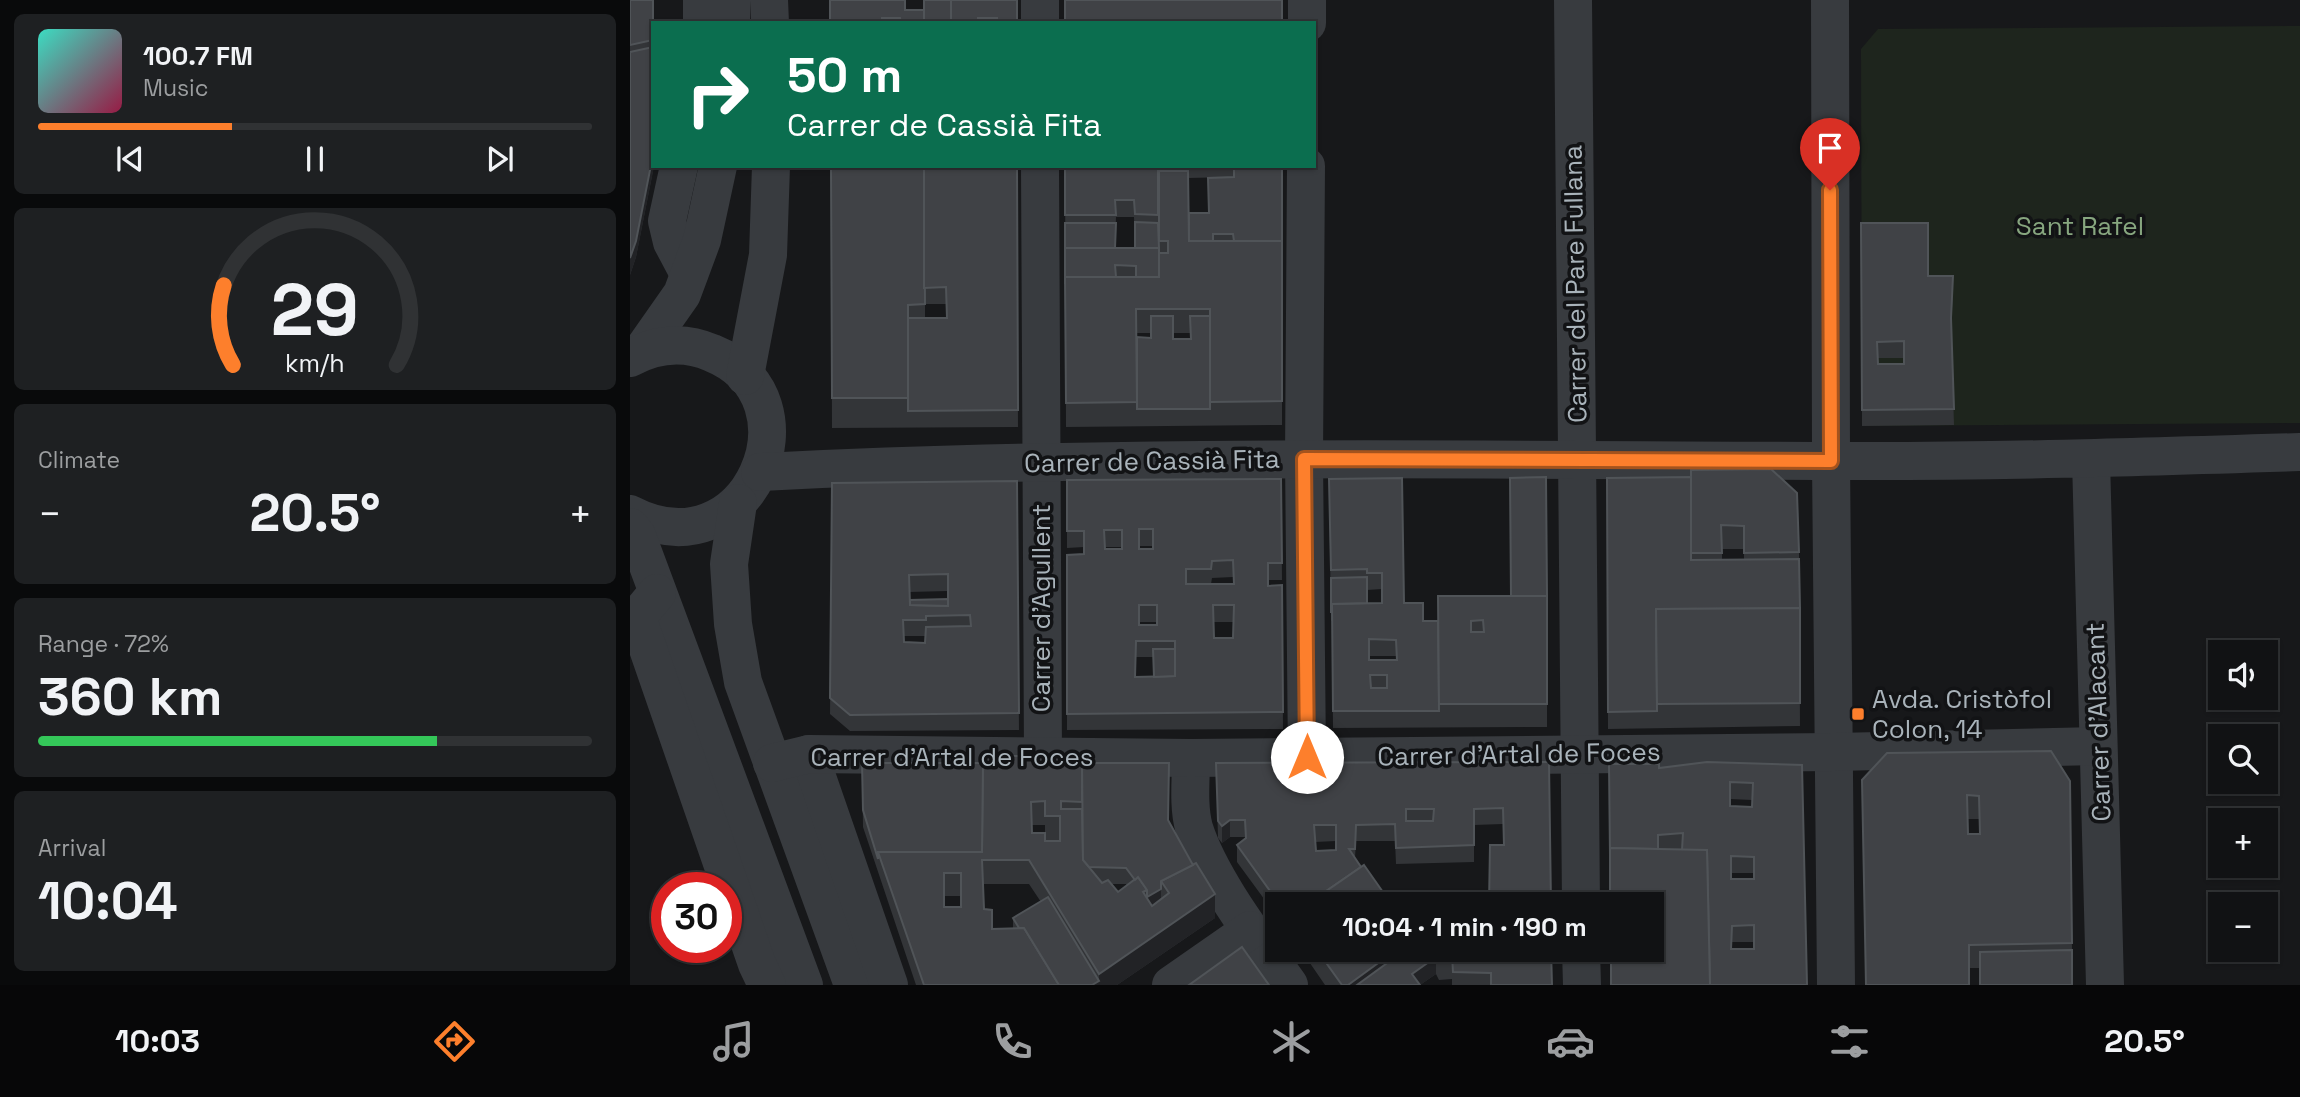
<!DOCTYPE html>
<html lang="en">
<head>
<meta charset="utf-8">
<style>
	body { margin:0; font-family:"Space Grotesk",sans-serif; background:#1e2022; color:#f1f3f6; height:100vh; display:flex; flex-direction:column; font-size:26px; white-space:nowrap }
	* { box-sizing:border-box; margin:0 }
	p { font-size:23px; color:#9c9ea0 }
	.icon { flex:none; width:38px; height:38px; fill:none; stroke:currentColor; stroke-width:2; stroke-linecap:round; stroke-linejoin:round }
	.map { position:relative; flex:1; overflow:hidden }
	.drawer { display:flex; flex-direction:column; gap:14px; padding:14px; background:#090a0b; width:630px }
	.drawer>* { flex:none }
	.banner { position:absolute; left:21px; top:21px; width:665px; height:147px; border-radius:0px; box-shadow:0 2px 5px #0004,0 0 0 2px #303234; background:#0b6e4f; color:#fff; overflow:hidden }
	.fabs { position:absolute; left:1578px; top:640px; display:grid; gap:14px }
	.fabs a { display:grid; place-items:center; width:70px; height:70px; border-radius:0px; background:#111214; box-shadow:0 2px 5px #0004,0 0 0 2px #303234; font-size:35px }
	.speed { position:absolute; left:21px; top:872px; display:flex; gap:14px; font-size:35px; font-weight:700; text-align:center }
	.speed>* { display:grid; place-content:center; width:91px; height:91px; border-radius:50%; background:#111214; box-shadow:0 2px 5px #0004,0 0 0 2px #303234; line-height:1 }
	.speed .limit { border:10px solid #d22; background:#fff; color:#111 }
	.pin { position:absolute; display:grid; place-items:center; width:60px; height:60px; color:#fff; margin:-72px -30px; border-radius:50% 50% 50% 0; rotate:-45deg; box-shadow:0 0 7px #0007 }
	.pin .icon { rotate:45deg }
	.me { position:absolute; width:77px; margin:-38px; rotate:0deg; stroke-linejoin:round; filter:drop-shadow(0 0 5px #0008) }
	.turn { display:flex; align-items:center; gap:24px; height:147px; padding:0 21px; font-size:32px }
	.turn .icon { width:91px; height:91px; stroke-width:2.5 }
	.turn b { display:block; font-size:49px; line-height:60px }
	.big { font-size:52px; font-weight:700; line-height:1.1 }
	.drawer .tile { flex:1; display:flex; flex-direction:column; justify-content:center; gap:10px; min-width:0; padding:0 24px; border-radius:10px; background:#1e2022 }
	.drawer .dial { align-items:center; gap:0 }
	.dial svg { height:182px; overflow:visible; fill:none; stroke:#303234; stroke-width:7; stroke-linecap:round; text-anchor:middle }
	.dial text { fill:#f1f3f6; stroke:none }
	.song { display:flex; align-items:center; gap:21px }
	.cover { width:84px; height:84px; border-radius:10px; background:linear-gradient(135deg,hsl(170 70% 55%),hsl(340 70% 35%)) }
	.played { height:7px; border-radius:4px; background:linear-gradient(90deg,#fd7f2c 35%,#303234 35%) }
	.keys { display:flex; justify-content:space-around; direction:ltr }
	.heat { display:flex; justify-content:space-between; align-items:center; font-size:38px; direction:ltr }
	.charge { height:10px; border-radius:5px; background:linear-gradient(90deg,#34c759 72%,#303234 0) }
	.trip { position:absolute; left:635px; top:892px; width:399px; height:70px; border-radius:0px; background:#111214; box-shadow:0 2px 5px #0004,0 0 0 2px #303234; font-weight:700; line-height:70px; text-align:center }
	.menu { display:flex; height:112px; justify-content:space-around; align-items:center; background:#070708; color:#9c9ea0 }
	.menu .icon { width:49px; height:49px }
	.menu .current { color:#fd7f2c }
	.menu b { font-size:32px; color:#f1f3f6 }
	main { display:flex; flex:1; min-height:0 }
	.map>svg:first-child { display:block }
	.green { fill:#1e251d }
	.lines { fill:none; stroke-linecap:round; stroke-linejoin:round }
	.minor { stroke:#383b3f; stroke-width:38 }
	.wall { fill:#333538; fill-rule:evenodd }
	.shaded-wall { fill:#222326 }
	.building { fill:#404246; stroke:#505458; stroke-width:2; fill-rule:evenodd }
	.route-casing { stroke:#a4531d; stroke-width:18 }
	.route { stroke:#fd7f2c; stroke-width:12 }
	.poi-dot { fill:#fd7f2c; stroke:#121315; stroke-width:2.5 }
	.labels { text-anchor:middle; dominant-baseline:central; stroke-width:7; stroke-linejoin:round; paint-order:stroke }
	.park-label { font-size:26px; fill:#87a67f; stroke:#121315 }
	.street-label { font-size:26px; fill:#a9b3ba; stroke:#121315 }
	.poi-label { font-size:26px; fill:#a9b3ba; stroke:#121315; text-anchor:start }
</style>
</head>
<body>
<main>
<section class="drawer">
<div class="tile">
<div class="song"><i class="cover"></i><div><b>100.7 FM</b><p>Music</p></div></div>
<div class="played"></div>
<div class="keys"><svg class="icon" aria-label="previous" viewBox="0 0 24 24"><path d="M18 5L8 12l10 7zM5 5v14"/></svg><svg class="icon" aria-label="pause" viewBox="0 0 24 24"><path d="M8 5v14M16 5v14"/></svg><svg class="icon" aria-label="next" viewBox="0 0 24 24"><path d="M6 5l10 7-10 7zM19 5v14"/></svg></div>
</div>
<div class="tile dial"><svg viewBox="0 0 100 80">
<path d="M14 69A42 42 0 1 1 86 69"/>
<path d="M14 69A42 42 0 0 1 10 34" stroke="#fd7f2c"/>
<text x="50" y="56" font-size="32" font-weight="700">29</text>
<text x="50" y="72" font-size="11">km/h</text>
</svg></div>
<div class="tile"><p>Climate</p>
<div class="heat"><a>−</a><b class="big">20.5°</b><a>+</a></div>
</div>
<div class="tile"><p>Range · 72%</p><b class="big">360 km</b><div class="charge"></div></div>
<div class="tile"><p>Arrival</p><b class="big">10:04</b></div>
</section>
<div class="map">
<svg width="1670" height="985" viewBox="0 0 1670 985">
	<rect width="100%" height="100%" fill="#17181a"/>
	<polygon class="green" points="1670,26 1670,423 1232,426 1231,49 1248,29"/>
	<g class="lines">
		<g class="minor">
			<polyline points="72,0 72,23"/>
			<polyline points="139,0 140,23"/>
			<polyline points="410,0 410,23"/>
			<polyline points="943,0 951,905"/>
			<polyline points="1200,0 1201,462 1206,985"/>
			<polyline points="101,23 101,0"/>
			<polyline points="677,23 677,0"/>
			<polyline points="49,166 37,221 42,242 59,274"/>
			<polyline points="410,166 413,756"/>
			<polyline points="676,166 674,459 677,756"/>
			<polyline points="12,351 52,294 72,240 88,166"/>
			<path d="M0,358c26,-14 54,-17 82,-5 112,45 37,223 -82,161"/>
			<polyline points="115,376 138,255 141,166"/>
			<polyline points="1461,459 1475,985"/>
			<path d="M130,472c356,-18 712,-12 1068,-11 157,1 315,-4 472,-9"/>
			<polyline points="108,503 99,564 103,624 113,682 223,985"/>
			<polyline points="0,527 7,536 174,985"/>
			<polyline points="27,593 7,617 127,964 137,985"/>
			<polyline points="179,754 259,985"/>
			<path d="M561,758c0,22 -3,48 3,70 16,51 64,113 95,157"/>
			<polyline points="142,763 179,754 561,758 1205,752 1468,746"/>
			<polyline points="951,950 952,985"/>
			<polyline points="541,985 620,930"/>
		</g>
	</g>
	<g class="wall">
		<polygon points="0,0 23,23 23,166 24,166 6,257 0,275"/>
		<polygon points="294,0 387,23 200,23 275,10 294,10"/>
		<path d="M201,166h186l1,261 -186,1zM295,304h21l1,14h-22z"/>
		<path d="M435,166h93l1,82v-77h29v-5h94v259l-216,2zM604,177l-25,36 -20,14 -1,-49zM486,217h18l1,31h-20zM507,333h14v5l-14,-1zM543,333h17v6h-17z"/>
		<path d="M1231,223l67,53 25,16 -2,35 3,98 -92,1zM1248,358h26v6h-26z"/>
		<path d="M1061,477l108,75 1,174 -192,3 -1,-251zM1092,549h22v11h-22z"/>
		<path d="M651,479l1,101h-14v6l14,-1 1,144 -216,1v-175l17,-1v-7l-17,1v-68zM509,546h14v3h-14zM475,547h17v2h-17zM603,577v7h-22l1,-6zM509,622h18v3h-18zM584,622h19v16h-19zM506,657h18v20h-18z"/>
		<path d="M699,479l75,124 19,18h15v-25h109v131l-214,1 -1,-107h-1zM752,589v14h-15v-13zM739,656h27v4h-27z"/>
		<path d="M387,481l2,249 -169,1 -20,-17 2,-231zM318,591v8l-38,1 -1,-8zM274,636h22l-1,7 -21,-1z"/>
		<path d="M919,762l-45,83 -1,-21 -29,1v37l-78,2 -1,-23h-39l-1,17 37,47h-114v13l-41,-56v-17l8,-6v-2h-15l-8,6 -4,-5 -2,-75zM706,841v9l-20,1 -1,-9z"/>
		<path d="M232,763h220l86,58 47,97 -98,67h-201l-53,-158zM401,825h14v8h-13zM353,884h46l12,18 -28,16v10l-21,1 -8,-20zM482,884h14l1,2 -9,6zM314,896h17v11h-17z"/>
		<path d="M1172,765l5,220h-196l48,-217zM1100,799l22,1v7l-22,-1zM1101,873h23v6h-23zM1102,942h22v7h-22z"/>
		<path d="M1440,781l2,169 -92,18h-11l-107,-165zM1337,819h12v15h-11z"/>
		<polygon points="671,950 921,950 922,985 822,985 822,979 809,980 806,974 790,985 695,985"/>
	</g>
	<g class="shaded-wall">
		<polygon points="23,155 23,166 24,166 6,257 0,275 0,258"/>
		<polygon points="600,820 600,837 592,843 592,826"/>
		<polygon points="531,889 531,905 517,914 517,897"/>
		<polygon points="585,894 585,918 487,985 462,985 469,981 469,974"/>
		<polygon points="766,950 796,950 750,985 718,985"/>
		<polygon points="806,957 806,974 790,985 782,974"/>
	</g>
	<g class="building">
		<polygon points="0,0 23,0 23,40 0,45"/>
		<polygon points="200,0 275,0 275,10 294,10 294,23 271,23 270,18 252,18 252,23 200,23"/>
		<rect x="294" y="0" width="27" height="23"/>
		<polygon points="321,0 387,0 387,23 367,23 367,18 348,18 348,23 321,23"/>
		<rect x="435" y="0" width="217" height="23"/>
		<polygon points="23,47 23,155 6,241 0,258 0,52"/>
		<polygon points="201,166 294,166 295,304 278,305 278,398 202,398"/>
		<polygon points="294,166 387,166 388,410 278,411 278,318 317,318 316,287 294,288"/>
		<polygon points="435,166 528,166 528,215 505,214 504,200 485,200 486,215 435,215"/>
		<polygon points="604,166 652,166 652,241 604,241 603,234 583,234 583,241 559,241 559,213 579,213 578,178 604,177"/>
		<polygon points="529,171 558,171 559,241 652,241 652,401 580,402 580,309 506,309 507,402 436,403 435,277 529,277 529,253 538,253 538,241 529,241"/>
		<polygon points="505,222 528,223 529,248 505,248"/>
		<polygon points="435,223 486,223 485,248 435,248"/>
		<path d="M1231,223h67v53h25l-2,42 3,91 -92,1zM1274,341v23h-26l-1,-22z"/>
		<polygon points="435,248 529,248 529,277 506,277 506,266 485,265 486,277 435,277 435,284"/>
		<polygon points="521,316 543,316 543,339 561,339 560,316 580,316 580,409 507,409 507,337 521,338"/>
		<polygon points="1141,469 1167,493 1169,552 1114,553 1114,526 1091,525 1092,553 1061,553 1061,470"/>
		<polygon points="916,477 917,596 881,596 880,478"/>
		<polygon points="1061,477 1061,560 1169,559 1170,608 1026,609 1027,711 978,712 977,478"/>
		<path d="M772,478l2,125h19v18h15l1,90h-106l-1,-107 50,-1v-30h-15v-4l-36,1 -2,-91zM739,639l27,1 1,20h-28zM740,675h17v13h-16z"/>
		<path d="M651,479l1,84h-14v23l14,-1 1,127 -216,2v-159l17,-1v-23h-17v-51zM509,529h14v20h-14zM474,530h18v19h-17zM603,560l1,24h-48v-15h25l1,-8zM509,605h18v20h-18zM583,605h21l-1,33h-19zM506,641h39v35l-40,1z"/>
		<path d="M387,481l2,232 -169,2 -20,-17 2,-215zM318,574v32l-38,-1 -1,-30zM340,615l1,11 -45,1 -1,16 -21,-1 -1,-22h23v-4z"/>
		<polygon points="737,577 737,603 702,604 702,612 701,612 701,578"/>
		<path d="M808,596h109v108h-108zM853,620l1,12h-13v-11z"/>
		<polygon points="318,599 318,606 280,605 280,600"/>
		<polygon points="1170,608 1170,703 1027,704 1026,609"/>
		<polygon points="523,649 545,649 545,676 524,677"/>
		<path d="M1421,751l19,30 2,162 -103,2v40h-103l-4,-205 25,-27zM1337,795l12,1 1,38h-12z"/>
		<path d="M353,756h99v46l-21,-1v8h21l1,51 19,23 6,-3 10,12 20,-15 9,13 -4,2 9,14 17,-13 -8,-12 35,-18 19,31 -116,80 -70,-114h-47l2,49 8,1v19l32,-1 35,57h-135l-46,-133h104zM415,801v15h15v25h-15v-8h-13l-1,-31zM314,873h17v34h-17z"/>
		<path d="M919,762l2,143h-62l1,-60h14l-1,-37 -29,1v36l-78,3 -1,-24 -39,1 -1,24h-6l12,18 -55,38h-26l-43,-60 9,-7 -1,-18h-15l-8,6 -4,-5 -2,-58zM776,809h28l-1,12h-27zM684,825h22v25l-20,1z"/>
		<path d="M1077,762l95,3 5,220h-97l-3,-135h-25l1,-17 -25,2v14l-48,-1v7l-1,-91h50v4zM1100,782l23,1 -1,24 -22,-1zM1101,856l23,1v22h-23zM1124,925v24h-23l1,-23z"/>
		<polygon points="232,763 353,763 352,852 248,852 248,859 233,810"/>
		<polygon points="452,763 539,763 538,820 563,865 531,881 531,889 517,897 517,890 508,877 505,880 496,868 459,867 453,860"/>
		<polygon points="980,848 1077,850 1080,985 981,985 981,950 1022,950 1022,905 980,905"/>
		<polygon points="734,865 762,905 676,905"/>
		<polygon points="796,896 796,905 783,905"/>
		<polygon points="418,897 469,981 462,985 429,985 394,928 389,928 383,918"/>
		<polygon points="612,947 639,985 559,985"/>
		<polygon points="687,950 766,950 718,985 712,985"/>
		<polygon points="775,950 803,950 806,957 782,974 790,985 727,985"/>
		<polygon points="806,950 921,950 922,985 861,985 861,973 823,972 822,955 809,956"/>
		<polygon points="1442,950 1442,985 1350,985 1350,952"/>
	</g>
	<g class="lines">
		<g class="route-casing">
			<polyline id="route" points="677,757 674,459 1201,461 1200,190"/>
		</g>
		<use href="#route" class="route"/>
	</g>
	<rect class="poi-dot" x="1221" y="707" width="14" height="14" rx="3.5"/>
	<g class="labels">
		<g class="park-label">
			<text x="1450" y="226">Sant Rafel</text>
		</g>
		<g class="street-label">
			<text transform="translate(945 284) rotate(-91)">Carrer del Pare Fullana</text>
			<text transform="translate(522 461) rotate(-1)">Carrer de Cassià Fita</text>
			<text transform="translate(411 608) rotate(-90)">Carrer d'Agullent</text>
			<text transform="translate(1468 722) rotate(-92)">Carrer d'Alacant</text>
			<text transform="translate(889 754) rotate(-1)">Carrer d'Artal de Foces</text>
			<text x="322" y="757">Carrer d'Artal de Foces</text>
		</g>
		<g class="poi-label">
			<text x="1242" y="699">Avda. Cristòfol<tspan x="1242" dy="30">Colon, 14</tspan></text>
		</g>
	</g>
</svg>
<div class="fabs">
<a><svg class="icon" aria-label="sound" viewBox="0 0 24 24"><path d="M4 9h4l5-4v14l-5-4H4zM17 9q2 3 0 6"/></svg></a>
<a><svg class="icon" aria-label="search" viewBox="0 0 24 24"><circle cx="10" cy="10" r="6"/><path d="M15 15l6 6"/></svg></a>
<a>+</a>
<a>−</a>
</div>
<div class="speed"><div class="limit">30</div></div>
<div class="pin" style="left:1200px;top:190px;background:#d93025"><svg class="icon" aria-label="arrive" viewBox="0 0 24 24"><path d="M6 21V4h12l-3 4 3 4H6"/></svg></div>
<svg class="me" style="left:677px;top:757px" viewBox="-20 -20 40 40"><circle r="19" fill="#fff"/><path d="M0-13L10 11 0 6-10 11z" fill="#fd7f2c"/></svg>
<div class="trip">10:04 · 1 min · 190 m</div>
<div class="banner">
<div class="turn"><svg class="icon" aria-label="right" viewBox="0 0 24 24"><path d="M7 20v-9h11M14 6l5 5-5 5"/></svg><div><b>50 m</b>Carrer de Cassià Fita</div></div>
</div>
</div>
</main>
<nav class="menu">
<b>10:03</b>
<svg class="icon current" aria-label="directions" viewBox="0 0 24 24"><path d="M12 3l9 9-9 9-9-9zM9 14v-3h6M13 9l2 2-2 2"/></svg>
<svg class="icon" aria-label="music" viewBox="0 0 24 24"><path d="M9 18V5l10-2v13"/><circle cx="6" cy="18" r="3"/><circle cx="16" cy="16" r="3"/></svg>
<svg class="icon" aria-label="phone" viewBox="0 0 24 24"><path d="M5 4h4l2 5-3 2q2 4 5 5l2-3 5 2v4C11 20 4 13 5 4z"/></svg>
<svg class="icon" aria-label="climate" viewBox="0 0 24 24"><path d="M12 3v18M4 7l16 10M4 17L20 7"/></svg>
<svg class="icon" aria-label="car" viewBox="0 0 24 24"><path d="M5 17H2v-5l4-1 3-4h7l3 4 3 1v5h-3M9 17h6M6 11h13"/><circle cx="7" cy="17" r="2"/><circle cx="17" cy="17" r="2"/></svg>
<svg class="icon" aria-label="filters" viewBox="0 0 24 24"><path d="M4 7h16M4 17h16"/><circle cx="9" cy="7" r="2"/><circle cx="15" cy="17" r="2"/></svg>
<b>20.5°</b>
</nav>
</body>
</html>
